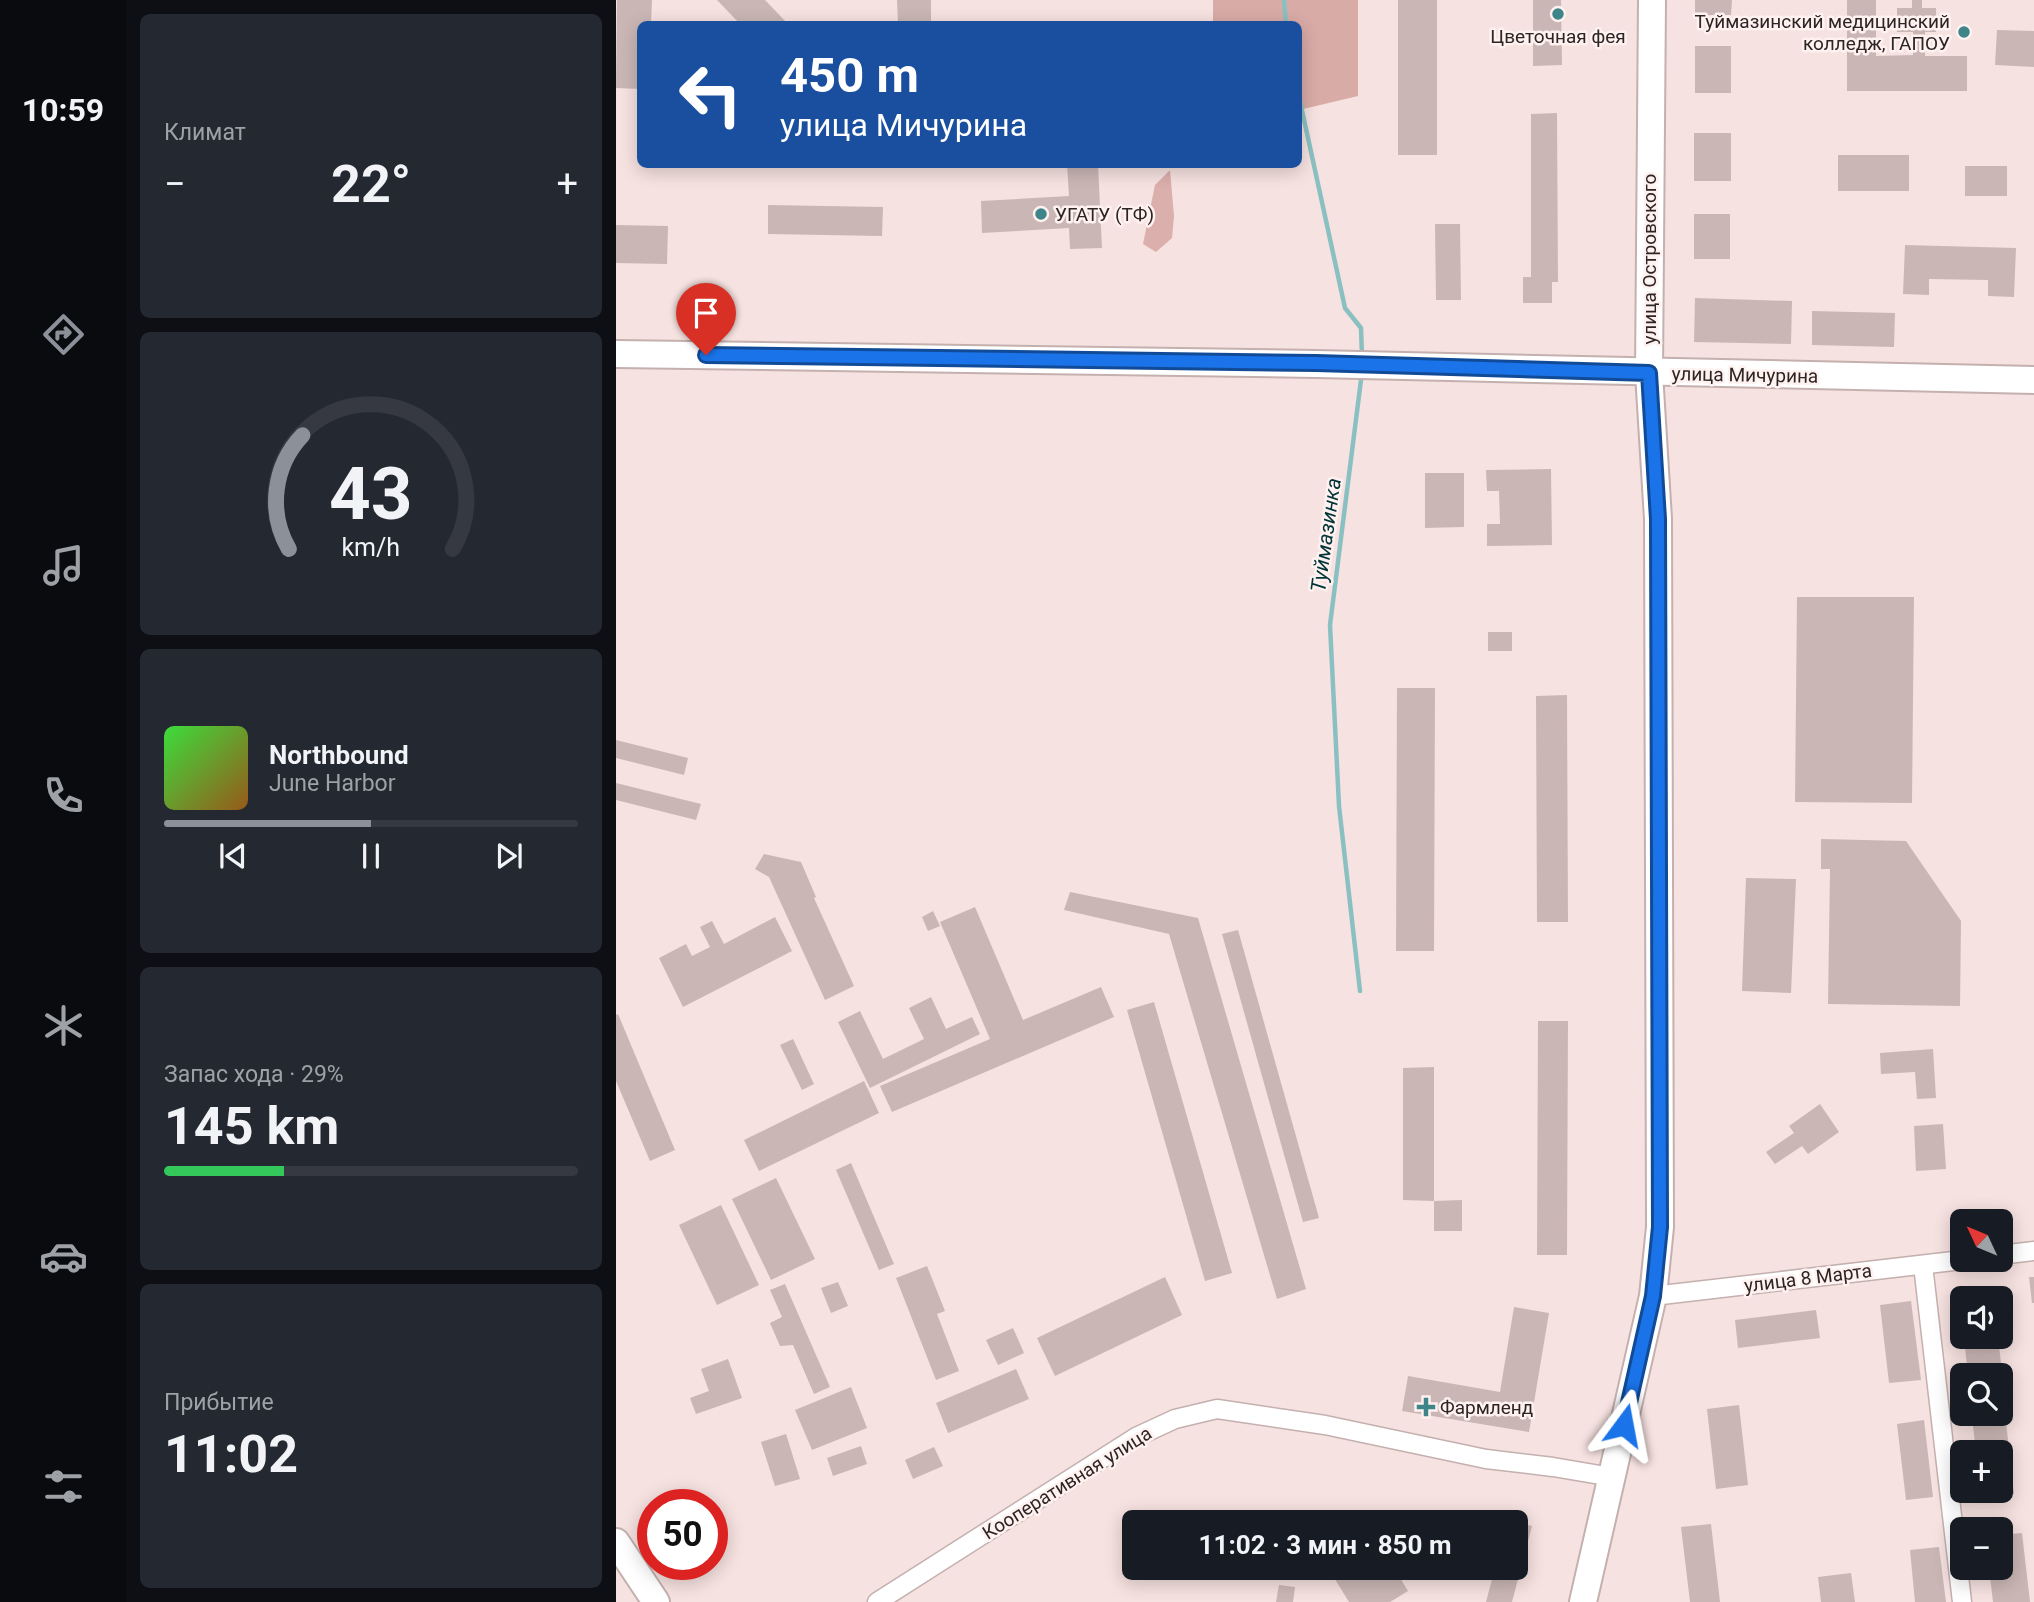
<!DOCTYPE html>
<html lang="ru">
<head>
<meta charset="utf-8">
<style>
	body { margin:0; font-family:Roboto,sans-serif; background:#242831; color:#f1f3f6; height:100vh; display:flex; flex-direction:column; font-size:26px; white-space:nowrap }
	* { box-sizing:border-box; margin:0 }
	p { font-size:23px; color:#9ea1a6 }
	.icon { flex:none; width:38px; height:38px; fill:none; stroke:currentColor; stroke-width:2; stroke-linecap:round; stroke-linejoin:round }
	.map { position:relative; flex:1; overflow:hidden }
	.details { display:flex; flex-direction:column; gap:14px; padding:14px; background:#0d0f14; width:490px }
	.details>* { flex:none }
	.banner { position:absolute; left:21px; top:21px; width:665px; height:147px; border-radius:10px; box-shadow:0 4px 18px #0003; background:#1a4fa0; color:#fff; overflow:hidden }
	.needle { width:46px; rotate:314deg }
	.controls { position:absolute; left:1334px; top:1209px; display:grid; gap:14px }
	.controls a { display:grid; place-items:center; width:63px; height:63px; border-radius:10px; background:#171b24; box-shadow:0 4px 18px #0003; font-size:35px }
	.speed { position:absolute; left:21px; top:1489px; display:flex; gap:14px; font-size:35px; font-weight:700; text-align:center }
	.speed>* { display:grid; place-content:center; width:91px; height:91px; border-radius:50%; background:#171b24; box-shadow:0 4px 18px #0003; line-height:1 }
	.speed .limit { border:10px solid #d22; background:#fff; color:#111 }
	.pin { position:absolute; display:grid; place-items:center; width:60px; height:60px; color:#fff; margin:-72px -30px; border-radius:50% 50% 50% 0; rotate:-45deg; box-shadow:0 0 7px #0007 }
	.pin .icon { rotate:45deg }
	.me { position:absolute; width:77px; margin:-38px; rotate:13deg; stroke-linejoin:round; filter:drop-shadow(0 0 5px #0008) }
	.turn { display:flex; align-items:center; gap:24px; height:147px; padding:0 28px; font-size:32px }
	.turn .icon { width:91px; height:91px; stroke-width:2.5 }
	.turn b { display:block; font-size:49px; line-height:60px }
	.big { font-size:52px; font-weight:700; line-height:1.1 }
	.details .tile { flex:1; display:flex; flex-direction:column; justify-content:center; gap:10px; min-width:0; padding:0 24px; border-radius:10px; background:#242831 }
	.details .dial { align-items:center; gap:0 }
	.dial svg { height:182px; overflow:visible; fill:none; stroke:#363941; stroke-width:7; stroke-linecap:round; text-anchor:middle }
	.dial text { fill:#f1f3f6; stroke:none }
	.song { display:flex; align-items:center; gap:21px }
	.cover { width:84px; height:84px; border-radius:10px; background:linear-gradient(135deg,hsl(120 70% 55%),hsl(30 70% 35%)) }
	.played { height:7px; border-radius:4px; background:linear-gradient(90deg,#8c9099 50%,#363941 50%) }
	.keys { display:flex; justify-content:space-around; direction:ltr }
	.heat { display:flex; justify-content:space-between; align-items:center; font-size:38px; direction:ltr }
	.charge { height:10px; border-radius:5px; background:linear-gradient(90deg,#34c759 29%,#363941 0) }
	.trip { position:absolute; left:506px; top:1510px; width:406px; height:70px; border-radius:10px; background:#171b24; box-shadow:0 4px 18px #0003; font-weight:700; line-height:70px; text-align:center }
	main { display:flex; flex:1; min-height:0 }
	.menu { display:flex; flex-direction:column; width:126px; justify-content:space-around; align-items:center; background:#090b0e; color:#9ea1a6 }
	.menu .icon { width:49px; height:49px }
	.menu .selected { color:#8c9099 }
	.menu b { font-size:32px; color:#f1f3f6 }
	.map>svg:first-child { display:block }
	.green { fill:#dbafab }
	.forest { fill:#d9aba7 }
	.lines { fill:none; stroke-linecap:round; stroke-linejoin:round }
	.stream { stroke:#8bc0c2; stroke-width:4.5 }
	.building { fill:#cab7b5 }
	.street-casing { stroke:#c4b0ae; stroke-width:21 }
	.secondary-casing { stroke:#c4b0ae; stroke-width:30 }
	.street { stroke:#fff; stroke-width:18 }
	.secondary { stroke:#fff; stroke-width:26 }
	.route-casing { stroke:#114b97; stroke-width:18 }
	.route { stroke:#1a73e8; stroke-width:12 }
	.poi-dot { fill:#3d8589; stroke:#fef1f0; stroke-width:2.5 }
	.labels { text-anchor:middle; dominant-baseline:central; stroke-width:5; stroke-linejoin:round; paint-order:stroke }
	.poi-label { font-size:19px; fill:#2c2524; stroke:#fef1f0; text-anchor:start }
	.street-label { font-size:19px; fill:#2c2524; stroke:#fef1f0 }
	.water-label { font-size:21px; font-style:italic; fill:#003437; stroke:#fef1f0 }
</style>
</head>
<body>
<main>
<nav class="menu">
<b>10:59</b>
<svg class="icon selected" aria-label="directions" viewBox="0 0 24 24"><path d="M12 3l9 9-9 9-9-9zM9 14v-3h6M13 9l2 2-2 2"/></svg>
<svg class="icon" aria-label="music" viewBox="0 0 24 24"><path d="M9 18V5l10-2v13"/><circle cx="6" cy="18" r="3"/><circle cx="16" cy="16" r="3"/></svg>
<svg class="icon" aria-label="phone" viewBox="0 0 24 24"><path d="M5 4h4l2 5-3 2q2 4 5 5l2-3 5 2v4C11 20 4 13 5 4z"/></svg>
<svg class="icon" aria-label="climate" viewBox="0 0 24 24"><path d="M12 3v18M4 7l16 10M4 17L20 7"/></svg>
<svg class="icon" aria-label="car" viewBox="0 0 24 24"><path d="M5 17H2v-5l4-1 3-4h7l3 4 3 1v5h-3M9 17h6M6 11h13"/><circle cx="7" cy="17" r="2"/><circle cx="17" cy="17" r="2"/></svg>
<svg class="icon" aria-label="filters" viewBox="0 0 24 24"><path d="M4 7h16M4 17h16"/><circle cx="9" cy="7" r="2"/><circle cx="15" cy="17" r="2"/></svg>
</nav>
<section class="details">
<div class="tile"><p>Климат</p>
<div class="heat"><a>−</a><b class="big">22°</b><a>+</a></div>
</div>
<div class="tile dial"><svg viewBox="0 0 100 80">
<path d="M14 69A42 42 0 1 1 86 69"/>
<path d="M14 69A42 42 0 0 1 20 19" stroke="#8c9099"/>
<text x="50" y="56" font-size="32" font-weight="700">43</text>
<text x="50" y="72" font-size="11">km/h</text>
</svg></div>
<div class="tile">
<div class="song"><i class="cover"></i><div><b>Northbound</b><p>June Harbor</p></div></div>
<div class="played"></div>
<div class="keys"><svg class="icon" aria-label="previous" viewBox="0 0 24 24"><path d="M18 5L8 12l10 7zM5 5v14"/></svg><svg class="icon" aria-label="pause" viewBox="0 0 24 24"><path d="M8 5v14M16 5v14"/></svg><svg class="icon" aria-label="next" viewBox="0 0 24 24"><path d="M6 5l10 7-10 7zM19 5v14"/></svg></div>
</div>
<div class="tile"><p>Запас хода · 29%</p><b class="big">145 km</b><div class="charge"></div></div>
<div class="tile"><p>Прибытие</p><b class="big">11:02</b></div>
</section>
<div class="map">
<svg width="1418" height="1602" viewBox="0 0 1418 1602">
	<rect width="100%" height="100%" fill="#f6e2e0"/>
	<polygon class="green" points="554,170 558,216 556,238 540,252 527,244 539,185"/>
	<polygon class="forest" points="597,0 742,0 742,96 683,110 682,24 597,24"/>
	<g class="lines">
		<g class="stream">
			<polyline points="668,0 670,24"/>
			<polyline points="682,92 729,308 745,328 746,356"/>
			<polyline points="744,991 723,806 714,625 746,372"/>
		</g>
	</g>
	<g class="building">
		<polygon points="1,0 36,0 35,24 24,24 24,89 0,88"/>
		<polygon points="101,0 149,0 172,24 124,24"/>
		<polygon points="281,0 315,0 315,24 282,24"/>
		<rect x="782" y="0" width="39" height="155"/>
		<polygon points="917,0 945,0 946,65 917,66"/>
		<polygon points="1079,0 1116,0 1115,15 1079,15"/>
		<polygon points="1231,0 1260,0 1260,56 1297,55 1297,32 1281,32 1281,8 1296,8 1296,0 1306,0 1306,8 1320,8 1320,32 1309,32 1309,56 1351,56 1351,91 1231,91"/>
		<polygon points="1381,30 1418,31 1418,67 1379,65"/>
		<rect x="1079" y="46" width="36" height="47"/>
		<polygon points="941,113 942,282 936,282 936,303 907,303 907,277 915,277 915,114"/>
		<rect x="1078" y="133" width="37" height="48"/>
		<rect x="1222" y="155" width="71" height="36"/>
		<polygon points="451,164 482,164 486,248 454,249 453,228 366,233 365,201 453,196"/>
		<rect x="1349" y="166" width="42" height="30"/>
		<polygon points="152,205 267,207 266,236 152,234"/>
		<rect x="1078" y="214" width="36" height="45"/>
		<polygon points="819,224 844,224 845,300 820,300"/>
		<polygon points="0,225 52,226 51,264 0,263"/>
		<polygon points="1289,245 1400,248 1398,297 1372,296 1372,280 1313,279 1313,295 1287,294"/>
		<polygon points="1079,298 1176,301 1175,344 1078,342"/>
		<polygon points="1196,311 1279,313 1278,347 1196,345"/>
		<polygon points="935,469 936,545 871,546 871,524 884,524 883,491 871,491 870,470"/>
		<polygon points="809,473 848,473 848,527 809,528"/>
		<polygon points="1181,597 1298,597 1296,803 1179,802"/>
		<rect x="872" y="632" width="24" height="19"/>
		<polygon points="781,688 819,688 818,951 780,951"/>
		<polygon points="951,695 952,922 921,922 920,696"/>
		<polygon points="0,740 72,758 68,775 0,758"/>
		<polygon points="0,783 85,804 80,820 0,800"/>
		<polygon points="1205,839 1290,841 1345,921 1344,1006 1212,1004 1214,869 1205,869"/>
		<polygon points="148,854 185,862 200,897 198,898 238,986 209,1000 153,877 139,869"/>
		<polygon points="1130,878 1180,879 1175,993 1126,991"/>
		<polygon points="454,892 582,918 690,1289 661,1299 553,934 448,910"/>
		<polygon points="359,907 407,1020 485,987 498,1017 276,1112 264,1086 374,1039 324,922"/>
		<polygon points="317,911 324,926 312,931 306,917"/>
		<polygon points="159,917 176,951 67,1007 43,958 70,944 76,956 94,947 84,927 96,921 108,944"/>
		<polygon points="622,930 703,1218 687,1222 606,934"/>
		<polygon points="315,997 330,1029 356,1017 364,1034 254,1088 222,1022 244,1011 267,1059 308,1039 293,1008"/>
		<polygon points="538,1002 616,1273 589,1281 511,1010"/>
		<polygon points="2,1014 59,1150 34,1161 0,1081 0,1015"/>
		<polygon points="922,1021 952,1021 951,1255 921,1255"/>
		<polygon points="177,1039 198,1084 186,1090 164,1045"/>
		<polygon points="1317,1049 1320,1098 1301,1099 1299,1072 1265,1074 1264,1053"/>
		<polygon points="818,1067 818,1201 787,1200 787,1068"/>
		<polygon points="248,1081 263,1113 143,1171 128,1140"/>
		<polygon points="1204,1104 1223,1132 1192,1154 1186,1146 1159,1164 1150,1152 1178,1133 1173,1126"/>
		<polygon points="1327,1124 1330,1169 1300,1171 1298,1126"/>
		<polygon points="235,1163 278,1264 263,1270 220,1170"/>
		<polygon points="160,1178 199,1259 155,1280 116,1199"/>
		<polygon points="846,1200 846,1231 818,1231 818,1201"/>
		<polygon points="105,1205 143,1285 101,1305 63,1225"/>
		<polygon points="311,1266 329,1311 321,1314 343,1371 320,1380 280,1278"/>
		<polygon points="549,1277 566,1315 439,1376 421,1338"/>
		<polygon points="1413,1277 1418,1277 1418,1303 1416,1303"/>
		<polygon points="222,1282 232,1306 215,1313 205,1288"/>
		<polygon points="169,1284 214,1387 198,1394 177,1345 164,1346 154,1323 166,1317 154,1290"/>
		<polygon points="1376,1288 1378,1298 1346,1298 1344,1304 1343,1292"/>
		<polygon points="1295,1301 1305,1380 1273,1383 1264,1305"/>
		<polygon points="898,1307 933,1313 913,1432 786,1411 792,1376 884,1392"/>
		<polygon points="1200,1310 1204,1338 1122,1348 1119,1320"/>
		<polygon points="397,1328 408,1353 382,1365 370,1340"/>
		<polygon points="1348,1337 1382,1337 1386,1372 1352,1376"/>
		<polygon points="112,1359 126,1398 80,1414 74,1398 93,1391 85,1369"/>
		<polygon points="400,1369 413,1399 332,1433 320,1403"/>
		<polygon points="235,1387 251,1428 196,1450 179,1410"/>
		<polygon points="1123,1405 1132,1485 1100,1489 1091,1409"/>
		<polygon points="1389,1413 1398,1494 1365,1498 1364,1491 1384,1491 1384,1452 1360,1452 1356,1417"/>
		<polygon points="1308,1420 1317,1497 1290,1500 1281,1424"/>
		<polygon points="170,1434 184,1479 159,1486 145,1442"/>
		<polygon points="245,1446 251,1464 217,1476 211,1458"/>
		<polygon points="318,1447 327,1466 297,1479 289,1460"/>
		<polygon points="900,1522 916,1526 896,1602 870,1602 879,1568 900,1568"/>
		<polygon points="1095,1524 1104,1602 1074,1602 1065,1527"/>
		<polygon points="1406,1533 1414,1602 1377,1602 1373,1568 1384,1568 1384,1535"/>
		<polygon points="1323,1547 1330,1602 1299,1602 1294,1550"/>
		<polygon points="712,1568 778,1568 792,1591 774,1602 733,1602"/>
		<polygon points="1235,1573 1239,1602 1205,1602 1202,1577"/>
		<polygon points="663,1585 679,1587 677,1602 660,1602"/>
	</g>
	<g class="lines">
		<g class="street-casing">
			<g id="street">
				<polyline points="1384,1255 1418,1251"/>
				<polyline points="1307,1265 1346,1602"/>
				<polyline points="1037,1296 1346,1260"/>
				<polyline points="261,1602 520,1437 559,1419 601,1409 709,1425 870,1459 937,1467 996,1477"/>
			</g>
		</g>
		<g class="secondary-casing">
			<g id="secondary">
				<polyline points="0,354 700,364 1418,380"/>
				<polyline points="0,1542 40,1602"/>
				<polyline points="967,1602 1037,1296 1044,1227 1042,519 1033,373 1036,0"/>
			</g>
		</g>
		<use href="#street" class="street"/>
		<use href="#secondary" class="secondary"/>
	</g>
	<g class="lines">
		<g class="route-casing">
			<polyline id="route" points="90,355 700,363 1033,373 1042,519 1044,1227 1037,1296 1008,1425"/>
		</g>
		<use href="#route" class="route"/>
	</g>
	<g class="poi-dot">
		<circle cx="942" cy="14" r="7"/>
		<circle cx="1348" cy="32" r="7"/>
		<circle cx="425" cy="214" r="7"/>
		<path d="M806.5 1396.5h7v7h7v7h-7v7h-7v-7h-7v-7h7z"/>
	</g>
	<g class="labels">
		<g class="poi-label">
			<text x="1334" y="21" text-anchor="end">Туймазинский медицинский<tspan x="1334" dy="22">колледж, ГАПОУ</tspan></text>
			<text x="942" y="36" text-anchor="middle">Цветочная фея</text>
			<text x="439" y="214">УГАТУ (ТФ)</text>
			<text x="824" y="1407">Фармленд</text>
		</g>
		<g class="street-label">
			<text transform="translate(1033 259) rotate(-90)">улица Островского</text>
			<text transform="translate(1129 375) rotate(1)">улица Мичурина</text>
			<text transform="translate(1192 1278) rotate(-7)">улица 8 Марта</text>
			<text transform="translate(451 1483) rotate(-32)">Кооперативная улица</text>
		</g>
		<g class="water-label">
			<text transform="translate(710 535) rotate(-82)">Туймазинка</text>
		</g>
	</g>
</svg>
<div class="controls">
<a><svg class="needle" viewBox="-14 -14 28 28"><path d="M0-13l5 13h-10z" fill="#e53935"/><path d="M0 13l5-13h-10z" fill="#9ea1a6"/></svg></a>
<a><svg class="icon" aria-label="sound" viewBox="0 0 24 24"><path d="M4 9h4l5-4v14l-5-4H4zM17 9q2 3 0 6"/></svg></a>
<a><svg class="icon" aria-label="search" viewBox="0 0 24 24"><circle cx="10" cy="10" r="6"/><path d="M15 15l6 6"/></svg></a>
<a>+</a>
<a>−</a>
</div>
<div class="speed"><div class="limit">50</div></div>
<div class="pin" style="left:90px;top:355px;background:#d93025"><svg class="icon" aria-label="arrive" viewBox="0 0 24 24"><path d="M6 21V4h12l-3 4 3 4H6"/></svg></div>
<svg class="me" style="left:1008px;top:1425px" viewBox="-20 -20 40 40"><path d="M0-17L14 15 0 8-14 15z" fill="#1a73e8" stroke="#fff" stroke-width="4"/></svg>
<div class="trip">11:02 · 3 мин · 850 m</div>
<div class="banner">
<div class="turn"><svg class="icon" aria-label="left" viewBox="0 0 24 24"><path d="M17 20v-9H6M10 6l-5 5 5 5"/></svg><div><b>450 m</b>улица Мичурина</div></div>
</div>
</div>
</main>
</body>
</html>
